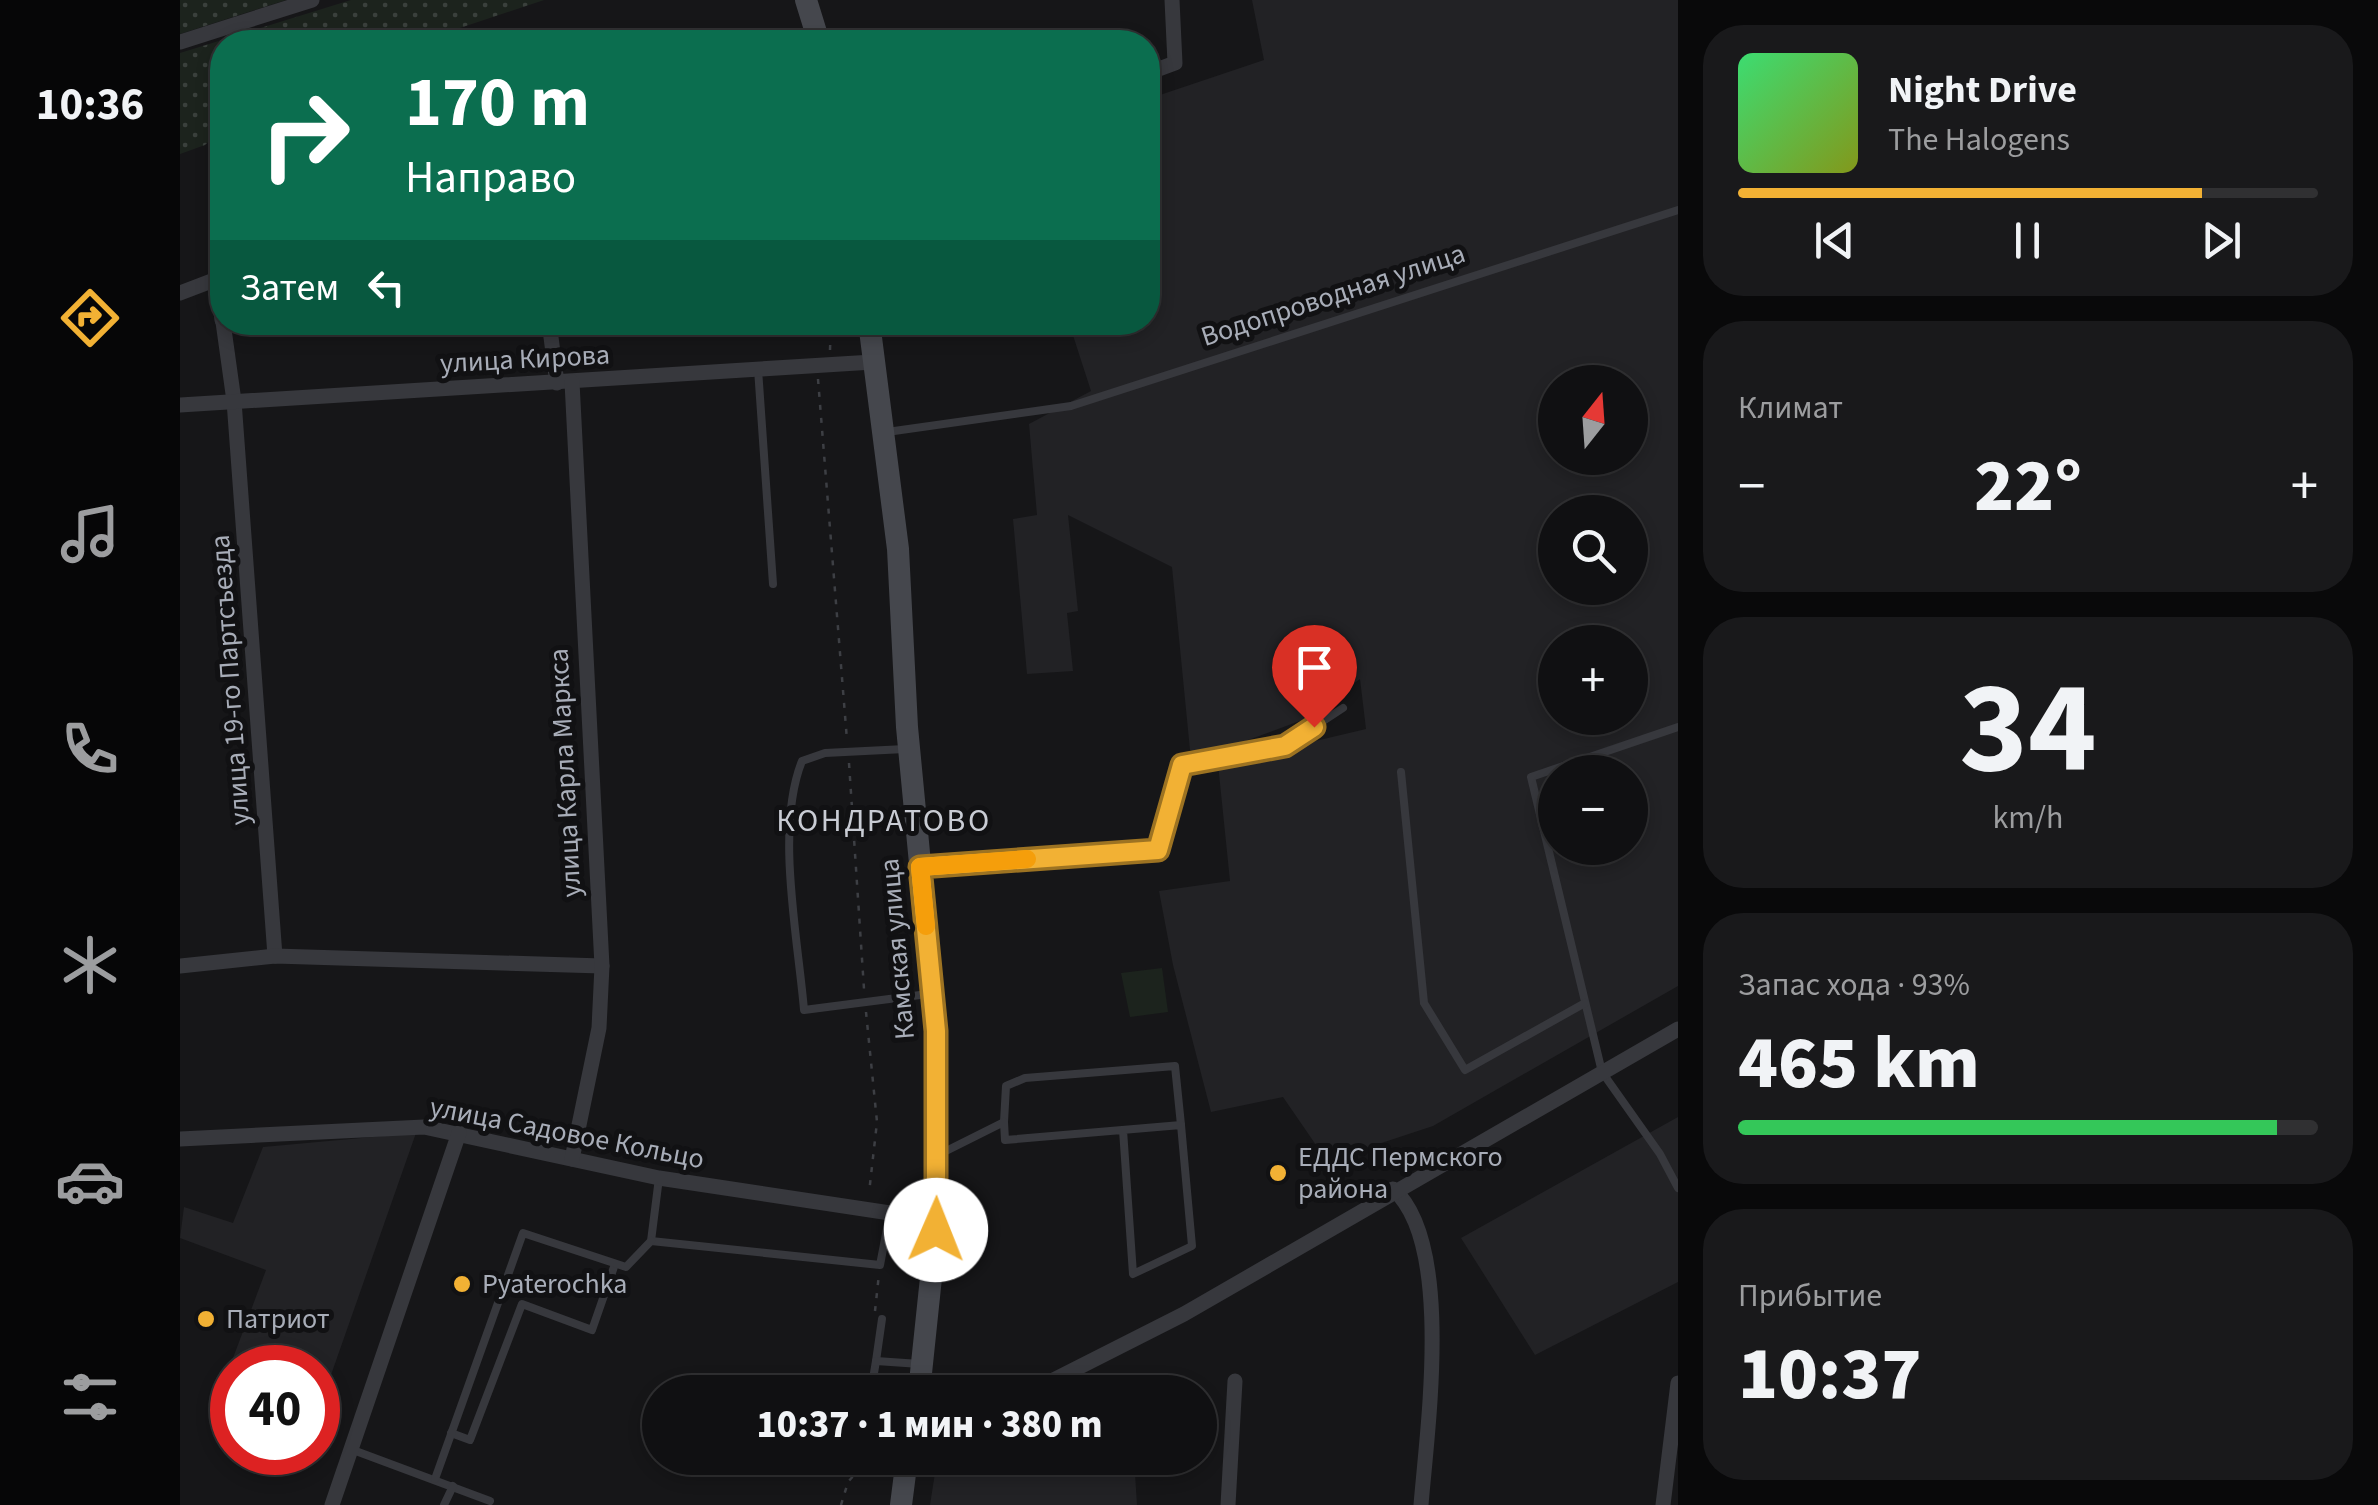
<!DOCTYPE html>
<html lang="ru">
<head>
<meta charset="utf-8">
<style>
	body { margin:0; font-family:"Source Sans 3",sans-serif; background:#19191b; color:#f1f3f6; height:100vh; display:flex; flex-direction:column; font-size:38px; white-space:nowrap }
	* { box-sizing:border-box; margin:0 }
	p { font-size:32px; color:#9c9d9f }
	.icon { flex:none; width:55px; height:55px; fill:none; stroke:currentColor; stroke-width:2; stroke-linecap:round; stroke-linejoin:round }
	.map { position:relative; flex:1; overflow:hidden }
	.details { display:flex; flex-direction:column; gap:25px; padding:25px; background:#09090a; width:700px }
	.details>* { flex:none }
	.guide { position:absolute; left:30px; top:30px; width:950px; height:305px; border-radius:40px; box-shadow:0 5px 15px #0003,0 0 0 2px #303032; background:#0b6e4f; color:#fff; overflow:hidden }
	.needle { width:65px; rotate:17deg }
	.tools { position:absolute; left:1358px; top:365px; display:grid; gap:20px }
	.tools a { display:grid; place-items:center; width:110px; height:110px; border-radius:50%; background:#101012; box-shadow:0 5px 15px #0003,0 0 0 2px #303032; font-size:50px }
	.speed { position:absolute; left:30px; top:1345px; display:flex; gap:20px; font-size:50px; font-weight:700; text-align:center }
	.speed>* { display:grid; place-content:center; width:130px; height:130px; border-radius:50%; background:#101012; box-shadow:0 5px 15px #0003,0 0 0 2px #303032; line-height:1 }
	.speed .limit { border:15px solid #d22; background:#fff; color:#111 }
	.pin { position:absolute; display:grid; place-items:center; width:85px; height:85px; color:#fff; margin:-102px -42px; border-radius:50% 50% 50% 0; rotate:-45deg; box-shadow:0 0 10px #0007 }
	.pin .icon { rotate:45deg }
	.me { position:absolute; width:110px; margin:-55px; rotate:1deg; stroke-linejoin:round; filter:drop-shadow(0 0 8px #0008) }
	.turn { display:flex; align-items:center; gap:35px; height:210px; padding:0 30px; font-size:45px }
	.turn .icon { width:130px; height:130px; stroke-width:2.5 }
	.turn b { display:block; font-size:70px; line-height:85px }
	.then { display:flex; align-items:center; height:95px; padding:0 30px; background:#0003; gap:20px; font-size:38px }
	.big { font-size:75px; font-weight:800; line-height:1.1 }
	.details .widget { flex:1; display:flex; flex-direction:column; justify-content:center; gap:15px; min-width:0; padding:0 35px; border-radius:40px; background:#19191b }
	.details .dial { align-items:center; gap:0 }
	.dial b { font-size:130px; line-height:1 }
	.song { display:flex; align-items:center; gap:30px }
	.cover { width:120px; height:120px; border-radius:15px; background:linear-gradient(135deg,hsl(140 70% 55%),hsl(70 70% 35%)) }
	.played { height:10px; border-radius:5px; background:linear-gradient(90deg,#f2b134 80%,#303032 80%) }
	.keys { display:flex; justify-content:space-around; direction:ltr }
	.heat { display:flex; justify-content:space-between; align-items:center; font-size:55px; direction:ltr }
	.charge { height:15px; border-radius:8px; background:linear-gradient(90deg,#34c759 93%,#303032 0) }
	.trip { position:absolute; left:462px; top:1375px; width:575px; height:100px; border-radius:50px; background:#101012; box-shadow:0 5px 15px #0003,0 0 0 2px #303032; font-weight:800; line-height:100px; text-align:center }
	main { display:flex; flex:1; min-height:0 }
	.menu { display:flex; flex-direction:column; width:180px; justify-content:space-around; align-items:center; background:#060607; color:#9c9d9f }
	.menu .icon { width:70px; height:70px }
	.menu .current { color:#f2b134 }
	.menu b { font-size:45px; color:#f1f3f6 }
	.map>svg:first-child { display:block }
	.built { fill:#222225; fill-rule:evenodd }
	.green { fill:#1c231d }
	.garden { fill:url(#garden-dots) }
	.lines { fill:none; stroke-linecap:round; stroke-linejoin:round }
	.path { stroke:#3d3f44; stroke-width:2.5; stroke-dasharray:5 8; stroke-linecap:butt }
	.lane { stroke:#37383d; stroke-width:8 }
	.street { stroke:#37383d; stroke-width:15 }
	.secondary { stroke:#45474d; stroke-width:22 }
	.route-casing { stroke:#9d7322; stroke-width:25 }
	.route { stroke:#f2b134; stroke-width:18 }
	.slow { stroke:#f59e0b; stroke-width:18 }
	.poi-dot { fill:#f2b134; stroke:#111113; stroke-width:4 }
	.labels { text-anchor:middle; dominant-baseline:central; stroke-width:10; stroke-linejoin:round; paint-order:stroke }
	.street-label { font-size:28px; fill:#a8adb8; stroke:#111113 }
	.poi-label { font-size:28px; fill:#a8adb8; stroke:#111113; text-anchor:start }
	.quarter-label { font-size:32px; letter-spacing:2.5px; fill:#c9ccd4; stroke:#111113 }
</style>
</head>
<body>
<main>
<nav class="menu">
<b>10:36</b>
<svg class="icon current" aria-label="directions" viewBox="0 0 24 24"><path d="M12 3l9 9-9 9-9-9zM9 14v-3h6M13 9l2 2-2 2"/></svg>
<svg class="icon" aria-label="music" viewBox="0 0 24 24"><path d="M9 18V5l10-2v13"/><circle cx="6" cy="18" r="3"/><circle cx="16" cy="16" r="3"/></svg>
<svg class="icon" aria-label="phone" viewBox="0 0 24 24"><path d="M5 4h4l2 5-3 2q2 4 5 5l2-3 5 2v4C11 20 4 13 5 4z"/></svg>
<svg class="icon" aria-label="climate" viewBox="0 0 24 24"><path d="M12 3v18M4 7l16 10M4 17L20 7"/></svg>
<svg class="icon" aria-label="car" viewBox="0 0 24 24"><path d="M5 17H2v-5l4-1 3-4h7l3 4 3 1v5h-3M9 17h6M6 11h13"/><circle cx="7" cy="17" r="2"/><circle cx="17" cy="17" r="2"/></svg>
<svg class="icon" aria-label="filters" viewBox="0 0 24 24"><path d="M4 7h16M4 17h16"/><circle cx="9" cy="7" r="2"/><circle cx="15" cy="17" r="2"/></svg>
</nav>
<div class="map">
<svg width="1498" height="1505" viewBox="0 0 1498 1505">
	<defs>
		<pattern id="garden-dots" width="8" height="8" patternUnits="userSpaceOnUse" patternTransform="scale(2.5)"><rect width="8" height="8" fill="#1c231d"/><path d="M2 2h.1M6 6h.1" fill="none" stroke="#3a403c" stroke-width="1.8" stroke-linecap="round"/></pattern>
	</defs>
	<rect width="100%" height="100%" fill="#161618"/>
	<g class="built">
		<path d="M1072,0h426v986l-245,140 -106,35 -44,-64 -72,15 -38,-147 -14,-74 71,-10 -12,-117 148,-35 -6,-50 -55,40 -95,35 -20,-4 -18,-183 -104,-52 10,96 -11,2 6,58 -46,3 -14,-155 24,-4 -8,-91 62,-33 -22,-68 79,-1v-223l116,-39zM1375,382h75v76h-75zM1375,512h75v76h-75zM1375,642h75v76h-75zM1375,772h75v76h-75z"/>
		<polygon points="1498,1117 1498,1282 1355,1355 1281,1238"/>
		<polygon points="236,1133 145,1392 138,1389 138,1368 79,1367 53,1358 86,1270 0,1238 4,1207 53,1223 83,1147"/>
		<polygon points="780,1458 954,1458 957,1505 750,1505 757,1460 779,1463"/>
	</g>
	<polygon class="green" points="982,968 988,1012 950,1017 941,973"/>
	<g class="garden">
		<polygon points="0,0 106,0 0,34"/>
		<polygon points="171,0 364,0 238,42 42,42 42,129 25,145 0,154 0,53"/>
	</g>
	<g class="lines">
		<g class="path">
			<polyline points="650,350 651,322"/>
			<polyline points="638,379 667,740"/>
			<polyline points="669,763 684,989"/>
			<polyline points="686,1012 697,1122 689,1193"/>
			<polyline points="695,1311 699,1274"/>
			<polyline points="661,1505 668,1482 689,1458"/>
		</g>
		<g class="lane">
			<polyline points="578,369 593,584"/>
			<polyline points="707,432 891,406 1498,210"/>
			<polyline points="1498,727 1351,777 1422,1072 1480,1154 1498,1188"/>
			<path d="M725,749l-80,4 -23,8c-27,67 -4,177 2,249l124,-16"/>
			<polyline points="1221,772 1244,1003 1285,1070 1405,1003"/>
			<polyline points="745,866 978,850 1002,765 1105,746 1163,708"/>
			<polyline points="824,1122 826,1086 845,1078 995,1066 1001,1125"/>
			<polyline points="762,1153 824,1122 825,1140 1001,1125 1012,1246 953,1274 943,1130"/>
			<polyline points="479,1178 471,1241 700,1265 710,1213"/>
			<polyline points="696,1361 702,1319"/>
			<polyline points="691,1391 696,1361 740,1364"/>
			<polyline points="271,1433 290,1440 342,1304 412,1330 435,1264"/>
			<polyline points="173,1450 310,1501"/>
			<polyline points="255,1479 343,1233 446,1267 471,1241"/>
			<polyline points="264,1505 273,1486"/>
		</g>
		<g class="street">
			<polyline points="0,42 132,0"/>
			<polyline points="968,73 995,63 992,0"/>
			<polyline points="37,279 42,320"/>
			<polyline points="0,293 42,277"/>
			<polyline points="43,322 54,401 95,956"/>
			<polyline points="369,322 377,383"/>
			<polyline points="0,405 693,362"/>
			<polyline points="0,966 95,956 422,966"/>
			<polyline points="0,1139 244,1127 479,1178 710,1213 726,1227 756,1230"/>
			<polyline points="392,1159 419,1028 422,966 392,382"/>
			<path d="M1213,1189c61,53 34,241 28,316"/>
			<polyline points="850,1392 1004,1314 1498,1029"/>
			<polyline points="152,1505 279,1133"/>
			<polyline points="1048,1505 1055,1381"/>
			<polyline points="1483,1505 1498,1383"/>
		</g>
		<g class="secondary">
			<polyline points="626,0 639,42"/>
			<polyline points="689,322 718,549 727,727 756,1031 756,1230 739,1392"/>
			<polyline points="721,1505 727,1458"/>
		</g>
	</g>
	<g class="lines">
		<g class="route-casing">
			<polyline id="route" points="756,1230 756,1031 740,867 978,850 1002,765 1105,746 1134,727"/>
		</g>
		<use href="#route" class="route"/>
		<polyline class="slow" points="746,926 740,867 847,859"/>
	</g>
	<g class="poi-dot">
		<circle cx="1098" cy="1173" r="10"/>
		<circle cx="282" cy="1284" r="10"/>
		<circle cx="26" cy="1319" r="10"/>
	</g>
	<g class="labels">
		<g class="street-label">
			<text transform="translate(1153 295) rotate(-18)">Водопроводная улица</text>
			<text transform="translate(345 359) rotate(-3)">улица Кирова</text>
			<text transform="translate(50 680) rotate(-94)">улица 19-го Партсъезда</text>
			<text transform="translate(385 773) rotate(-93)">улица Карла Маркса</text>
			<text transform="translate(717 949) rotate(-95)">Камская улица</text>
			<text transform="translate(387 1133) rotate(11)">улица Садовое Кольцо</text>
		</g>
		<g class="poi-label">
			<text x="1118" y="1157">ЕДДС Пермского<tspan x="1118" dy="32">района</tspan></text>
			<text x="302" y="1284">Pyaterochka</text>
			<text x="46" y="1319">Патриот</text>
		</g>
		<g class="quarter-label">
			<text x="704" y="821">КОНДРАТОВО</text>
		</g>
	</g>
</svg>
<div class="tools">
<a><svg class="needle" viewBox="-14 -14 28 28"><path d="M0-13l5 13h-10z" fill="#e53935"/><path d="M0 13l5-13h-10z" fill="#9c9d9f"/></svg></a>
<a><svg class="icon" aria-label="search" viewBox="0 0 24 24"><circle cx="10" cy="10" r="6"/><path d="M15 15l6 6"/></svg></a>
<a>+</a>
<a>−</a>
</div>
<div class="speed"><div class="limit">40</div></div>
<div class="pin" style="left:1134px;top:727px;background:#d93025"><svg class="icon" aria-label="arrive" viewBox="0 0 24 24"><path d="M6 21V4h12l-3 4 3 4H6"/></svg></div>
<svg class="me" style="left:756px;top:1230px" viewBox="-20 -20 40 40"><circle r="19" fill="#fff"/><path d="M0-13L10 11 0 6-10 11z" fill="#f2b134"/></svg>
<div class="trip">10:37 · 1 мин · 380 m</div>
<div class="guide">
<div class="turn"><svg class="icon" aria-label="right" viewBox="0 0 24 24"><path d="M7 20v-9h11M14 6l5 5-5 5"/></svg><div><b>170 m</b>Направо</div></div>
<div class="then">Затем<svg class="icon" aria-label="left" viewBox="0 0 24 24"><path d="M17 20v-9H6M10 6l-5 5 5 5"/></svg></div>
</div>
</div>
<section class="details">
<div class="widget">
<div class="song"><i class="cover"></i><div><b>Night Drive</b><p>The Halogens</p></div></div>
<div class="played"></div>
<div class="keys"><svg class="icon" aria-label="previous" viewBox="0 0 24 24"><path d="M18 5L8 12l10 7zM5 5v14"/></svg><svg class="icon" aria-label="pause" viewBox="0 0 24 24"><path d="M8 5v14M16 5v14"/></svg><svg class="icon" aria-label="next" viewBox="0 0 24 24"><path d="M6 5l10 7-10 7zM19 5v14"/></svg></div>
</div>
<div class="widget"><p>Климат</p>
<div class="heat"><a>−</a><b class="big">22°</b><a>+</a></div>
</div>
<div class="widget dial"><b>34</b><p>km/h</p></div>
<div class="widget"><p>Запас хода · 93%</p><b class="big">465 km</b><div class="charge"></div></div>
<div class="widget"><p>Прибытие</p><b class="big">10:37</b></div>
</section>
</main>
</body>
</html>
